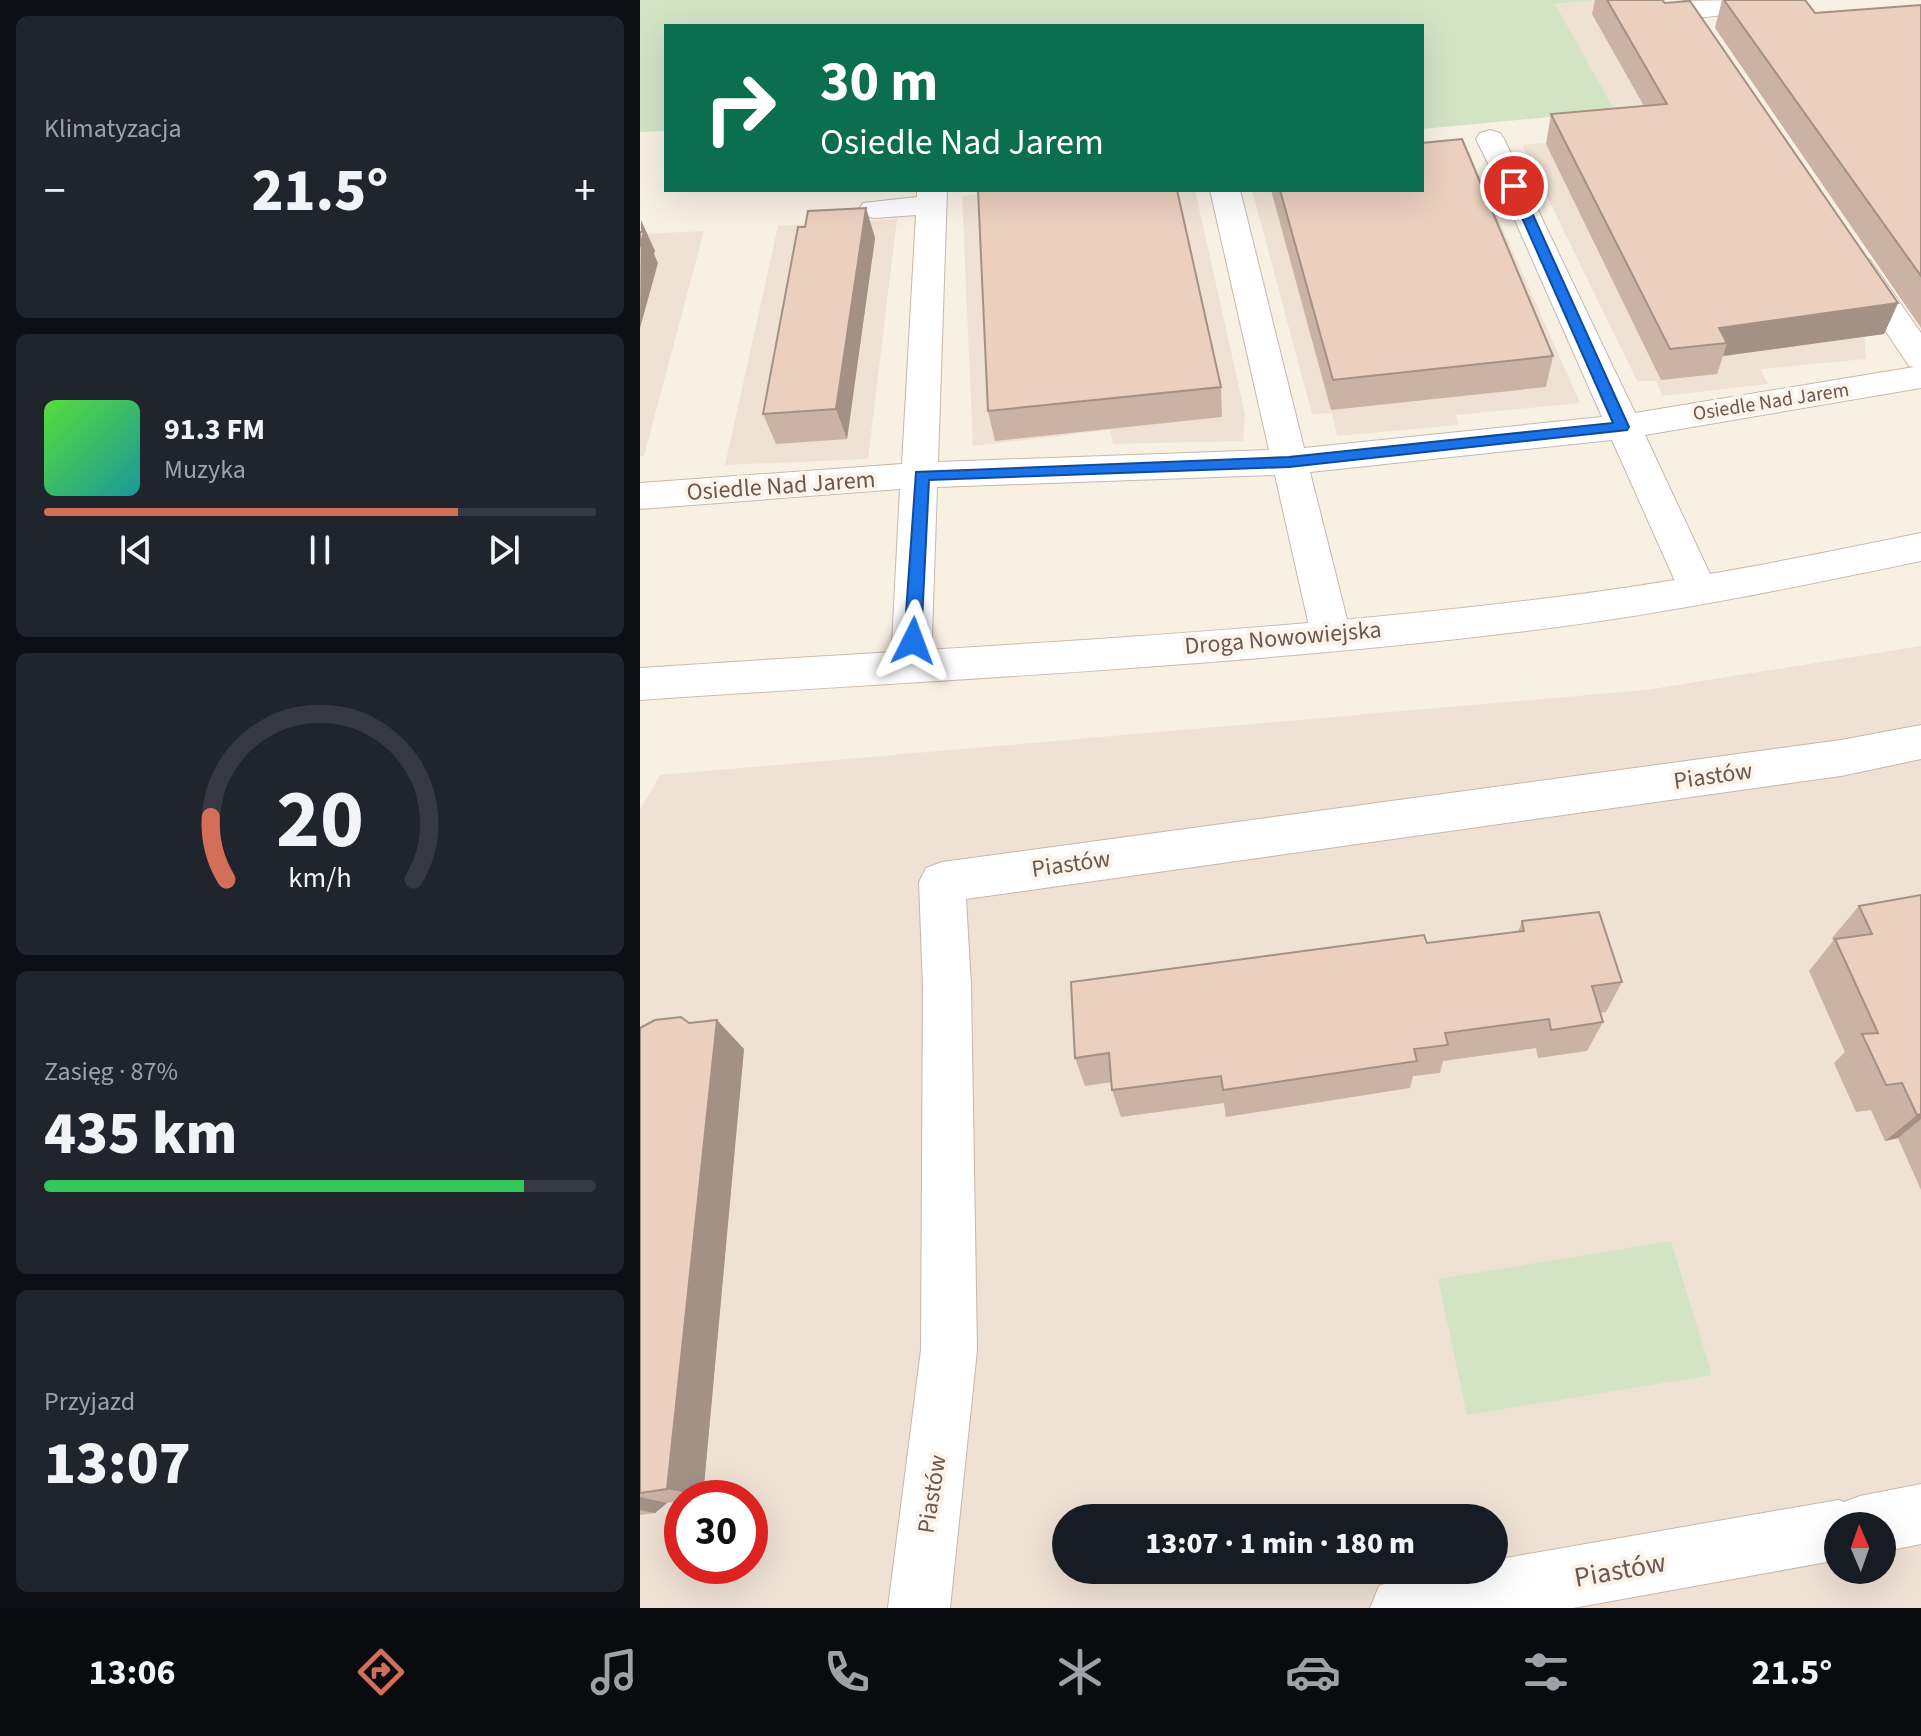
<!DOCTYPE html>
<html lang="pl">
<head>
<meta charset="utf-8">
<style>
	body { margin:0; font-family:"Source Sans 3",sans-serif; background:#20242c; color:#f1f3f6; height:100vh; display:flex; flex-direction:column; font-size:30px; white-space:nowrap }
	* { box-sizing:border-box; margin:0 }
	p { font-size:26px; color:#9ea1a6 }
	.icon { flex:none; width:44px; height:44px; fill:none; stroke:currentColor; stroke-width:2; stroke-linecap:round; stroke-linejoin:round }
	.map { position:relative; flex:1; overflow:hidden }
	.details { display:flex; flex-direction:column; gap:16px; padding:16px; background:#0d0f14; width:640px }
	.details>* { flex:none }
	.top-card { position:absolute; left:24px; top:24px; width:760px; height:168px; border-radius:0px; box-shadow:0 8px 32px #0002; background:#0b6e4f; color:#fff; overflow:hidden }
	.needle { width:52px; rotate:358deg }
	.fabs { position:absolute; left:1184px; top:1512px; display:grid; gap:16px }
	.fabs a { display:grid; place-items:center; width:72px; height:72px; border-radius:50%; background:#171b24; box-shadow:0 8px 32px #0002; font-size:40px }
	.speed { position:absolute; left:24px; top:1480px; display:flex; gap:16px; font-size:40px; font-weight:700; text-align:center }
	.speed>* { display:grid; place-content:center; width:104px; height:104px; border-radius:50%; background:#171b24; box-shadow:0 8px 32px #0002; line-height:1 }
	.speed .limit { border:12px solid #d22; background:#fff; color:#111 }
	.pin { position:absolute; display:grid; place-items:center; width:68px; height:68px; color:#fff; margin:-34px; border:4px solid #fff; border-radius:50%; box-shadow:0 2px 8px #0007 }
	.me { position:absolute; width:88px; margin:-44px; rotate:3deg; stroke-linejoin:round; filter:drop-shadow(0 0 6px #0008) }
	.turn { display:flex; align-items:center; gap:28px; height:168px; padding:0 24px; font-size:36px }
	.turn .icon { width:104px; height:104px; stroke-width:2.5 }
	.turn b { display:block; font-size:56px; line-height:68px }
	.big { font-size:60px; font-weight:800; line-height:1.1 }
	.details .tile { flex:1; display:flex; flex-direction:column; justify-content:center; gap:12px; min-width:0; padding:0 28px; border-radius:12px; background:#20242c }
	.details .dial { align-items:center; gap:0 }
	.dial svg { height:208px; overflow:visible; fill:none; stroke:#363941; stroke-width:7; stroke-linecap:round; text-anchor:middle }
	.dial text { fill:#f1f3f6; stroke:none }
	.song { display:flex; align-items:center; gap:24px }
	.cover { width:96px; height:96px; border-radius:12px; background:linear-gradient(135deg,hsl(110 70% 55%),hsl(180 70% 35%)) }
	.played { height:8px; border-radius:4px; background:linear-gradient(90deg,#d36e59 75%,#363941 75%) }
	.keys { display:flex; justify-content:space-around; direction:ltr }
	.heat { display:flex; justify-content:space-between; align-items:center; font-size:44px; direction:ltr }
	.charge { height:12px; border-radius:6px; background:linear-gradient(90deg,#34c759 87%,#363941 0) }
	.trip { position:absolute; left:412px; top:1504px; width:456px; height:80px; border-radius:40px; background:#171b24; box-shadow:0 8px 32px #0002; font-weight:800; line-height:80px; text-align:center }
	.tabs { display:flex; height:128px; justify-content:space-around; align-items:center; background:#090b0e; color:#9ea1a6 }
	.tabs .icon { width:56px; height:56px }
	.tabs .selected { color:#d36e59 }
	.tabs b { font-size:36px; color:#f1f3f6 }
	main { display:flex; flex:1; min-height:0 }
	.map>svg:first-child { display:block }
	.residential { fill:#efe1d4; fill-rule:evenodd }
	.green { fill:#d3e4c5 }
	.lines { fill:none; stroke-linecap:round; stroke-linejoin:round }
	.street-casing { stroke:#c8b7ac; stroke-width:2 }
	.secondary-casing { stroke:#cdb9ad; stroke-width:2 }
	.street { fill:#fff; fill-rule:evenodd }
	.secondary { fill:#fff; fill-rule:evenodd }
	.wall { fill:#cab2a4 }
	.shaded-wall { fill:#a49186 }
	.building { fill:#ebcfbf; stroke:#a49186; stroke-width:2 }
	.route { fill:#1a73e8; stroke:#114b97; stroke-width:2 }
	.labels { text-anchor:middle; dominant-baseline:central; stroke-width:8; stroke-linejoin:round; paint-order:stroke }
	.far-street-label { font-size:20px; fill:#6e574d; stroke:#fcf4ea }
	.street-label { font-size:24px; fill:#6e574d; stroke:#fcf4ea }
	.near-street-label { font-size:28px; fill:#6e574d; stroke:#fcf4ea }
</style>
</head>
<body>
<main>
<section class="details">
<div class="tile"><p>Klimatyzacja</p>
<div class="heat"><a>−</a><b class="big">21.5°</b><a>+</a></div>
</div>
<div class="tile">
<div class="song"><i class="cover"></i><div><b>91.3 FM</b><p>Muzyka</p></div></div>
<div class="played"></div>
<div class="keys"><svg class="icon" aria-label="previous" viewBox="0 0 24 24"><path d="M18 5L8 12l10 7zM5 5v14"/></svg><svg class="icon" aria-label="pause" viewBox="0 0 24 24"><path d="M8 5v14M16 5v14"/></svg><svg class="icon" aria-label="next" viewBox="0 0 24 24"><path d="M6 5l10 7-10 7zM19 5v14"/></svg></div>
</div>
<div class="tile dial"><svg viewBox="0 0 100 80">
<path d="M14 69A42 42 0 1 1 86 69"/>
<path d="M14 69A42 42 0 0 1 8 45" stroke="#d36e59"/>
<text x="50" y="56" font-size="32" font-weight="700">20</text>
<text x="50" y="72" font-size="11">km/h</text>
</svg></div>
<div class="tile"><p>Zasięg · 87%</p><b class="big">435 km</b><div class="charge"></div></div>
<div class="tile"><p>Przyjazd</p><b class="big">13:07</b></div>
</section>
<div class="map">
<svg width="1281" height="1608" viewBox="0 0 1281 1608">
	<rect width="100%" height="100%" fill="#f9f0e4"/>
	<g class="residential">
		<polygon points="957,0 1079,102 975,111 914,4"/>
		<polygon points="1094,125 1223,321 1226,359 1120,369 1128,384 1023,396 1016,381 997,381 882,145"/>
		<polygon points="829,152 940,403 816,415 818,425 697,436 692,413 672,414 612,190 782,190 782,156"/>
		<polygon points="383,190 555,190 605,414 603,441 473,444 470,430 333,446 322,196"/>
		<polygon points="257,219 228,459 85,465 138,226"/>
		<polygon points="64,231 4,456 0,456 0,234"/>
		<path d="M1281,646v962h-1281v-798l20,-35 986,-85zM42,1498h68v68h-68zM426,1518h428v52h-428zM1198,1526h44v44h-44z"/>
	</g>
	<g class="green">
		<polygon points="0,0 957,0 915,4 975,111 782,129 782,26 26,26 26,131 0,132"/>
		<polygon points="1031,1241 1072,1375 827,1415 798,1279"/>
	</g>
	<g class="lines">
		<g class="street-casing">
			<g id="street">
				<path d="M1104,0l4,5 -4,5c-20,6 -49,10 -69,5l-4,-6 4,-6 9,-2z"/>
				<polygon points="850,130 860,133 864,139 995,413 1274,367 1269,366 1203,267 1208,260 1219,257 1230,260 1281,333 1281,388 1005,435 1077,589 1071,599 1057,604 1043,599 972,440 670,472 711,635 705,646 691,650 677,646 671,635 635,475 297,487 291,664 285,675 271,680 257,675 251,664 260,489 0,509 0,483 262,464 276,215 234,218 223,215 219,209 223,203 277,197 277,190 307,190 298,462 629,450 570,190 600,190 664,448 962,417 866,200 836,139 840,133"/>
				<polygon points="1281,725 1281,759 1201,776 326,899 331,986 337,1350 310,1608 248,1608 281,1350 283,986 279,882 286,868 302,862 1201,740"/>
				<path d="M1281,1484v60l-39,8v-26h-44v34l-265,48h-203l9,-22c38,-16 75,-16 115,-16v-10l344,-60 6,2 16,-6z"/>
			</g>
		</g>
		<g class="secondary-casing">
			<path id="secondary" d="M1281,533v28c-120,25 -241,50 -363,66 -305,39 -612,52 -918,73v-32c306,-21 613,-33 917,-71 122,-15 243,-39 364,-64z"/>
		</g>
		<use href="#street" class="street"/>
		<use href="#secondary" class="secondary"/>
	</g>
	<g class="wall">
		<polygon points="955,0 1022,0 1258,303 1244,334 1083,356 1077,374 1021,380 906,144 911,114 1004,106 952,14"/>
		<polygon points="1082,0 1165,0 1175,13 1281,5 1281,328 1075,28"/>
		<polygon points="631,190 782,190 913,356 906,387 691,410"/>
		<polygon points="226,208 235,238 207,439 136,444 123,414 165,227"/>
		<polygon points="581,387 582,417 355,441 348,411"/>
		<polygon points="1281,895 1281,1190 1258,1138 1245,1141 1231,1110 1216,1112 1194,1063 1205,1052 1169,971 1193,941 1192,938 1219,906"/>
		<polygon points="882,921 982,982 966,1012 960,1013 963,1022 947,1051 898,1058 896,1048 803,1061 800,1073 773,1076 770,1088 586,1117 584,1103 481,1117 472,1090 472,1082 445,1086 435,1058 787,943 878,932"/>
		<polygon points="49,1023 104,1049 63,1496 42,1498 42,1500 27,1503 15,1513 0,1515 0,1028"/>
	</g>
	<g class="shaded-wall">
		<polygon points="226,208 235,238 207,439 196,409"/>
		<polygon points="1,220 15,251 14,254 18,263 0,328"/>
		<polygon points="1258,303 1244,334 1083,356 1087,343 1079,328"/>
		<polygon points="77,1020 104,1049 63,1496 27,1489"/>
		<polygon points="1281,1114 1281,1119 1258,1138 1245,1141 1277,1115"/>
		<polygon points="0,1497 27,1503 15,1513 0,1510"/>
	</g>
	<g class="building">
		<polygon points="967,0 1022,0 1025,3 1050,1 1258,303 1079,328 1087,343 1030,349 911,114 1027,104"/>
		<polygon points="1084,0 1165,0 1175,13 1281,5 1281,276"/>
		<polygon points="822,139 913,356 693,380 640,190 782,190 782,143"/>
		<polygon points="338,190 537,190 581,387 348,411"/>
		<polygon points="226,208 196,409 123,414 158,227 165,227 168,211"/>
		<polygon points="0,232 4,232 0,247"/>
		<polygon points="1281,895 1281,1114 1277,1115 1262,1083 1246,1085 1222,1034 1238,1033 1195,939 1232,934 1219,906"/>
		<polygon points="959,912 982,982 952,986 963,1022 911,1030 909,1019 805,1033 808,1045 774,1049 777,1061 583,1090 581,1076 472,1090 469,1053 435,1058 431,982 784,935 787,943 884,931 882,921"/>
		<polygon points="41,1017 49,1023 77,1020 27,1489 0,1493 0,1028 15,1020"/>
	</g>
	<polygon class="route" points="874,182 880,186 989,427 987,430 649,467 289,480 281,641 273,648 267,646 264,641 276,472 649,457 973,423 868,186"/>
	<g class="labels">
		<g class="far-street-label">
			<text transform="translate(1131 402) rotate(-9)">Osiedle Nad Jarem</text>
		</g>
		<g class="street-label">
			<text transform="translate(141 486) rotate(-4)">Osiedle Nad Jarem</text>
			<text transform="translate(643 638) rotate(-5)">Droga Nowowiejska</text>
			<text transform="translate(1073 776) rotate(-8)">Piastów</text>
			<text transform="translate(431 864) rotate(-8)">Piastów</text>
			<text transform="translate(292 1494) rotate(-81)">Piastów</text>
		</g>
		<g class="near-street-label">
			<text transform="translate(980 1570) rotate(-10)">Piastów</text>
		</g>
	</g>
</svg>
<div class="fabs">
<a><svg class="needle" viewBox="-14 -14 28 28"><path d="M0-13l5 13h-10z" fill="#e53935"/><path d="M0 13l5-13h-10z" fill="#9ea1a6"/></svg></a>
</div>
<div class="speed"><div class="limit">30</div></div>
<div class="pin" style="left:874px;top:186px;background:#d93025"><svg class="icon" aria-label="arrive" viewBox="0 0 24 24"><path d="M6 21V4h12l-3 4 3 4H6"/></svg></div>
<svg class="me" style="left:273px;top:641px" viewBox="-20 -20 40 40"><path d="M0-17L14 15 0 8-14 15z" fill="#1a73e8" stroke="#fff" stroke-width="4"/></svg>
<div class="trip">13:07 · 1 min · 180 m</div>
<div class="top-card">
<div class="turn"><svg class="icon" aria-label="right" viewBox="0 0 24 24"><path d="M7 20v-9h11M14 6l5 5-5 5"/></svg><div><b>30 m</b>Osiedle Nad Jarem</div></div>
</div>
</div>
</main>
<nav class="tabs">
<b>13:06</b>
<svg class="icon selected" aria-label="directions" viewBox="0 0 24 24"><path d="M12 3l9 9-9 9-9-9zM9 14v-3h6M13 9l2 2-2 2"/></svg>
<svg class="icon" aria-label="music" viewBox="0 0 24 24"><path d="M9 18V5l10-2v13"/><circle cx="6" cy="18" r="3"/><circle cx="16" cy="16" r="3"/></svg>
<svg class="icon" aria-label="phone" viewBox="0 0 24 24"><path d="M5 4h4l2 5-3 2q2 4 5 5l2-3 5 2v4C11 20 4 13 5 4z"/></svg>
<svg class="icon" aria-label="climate" viewBox="0 0 24 24"><path d="M12 3v18M4 7l16 10M4 17L20 7"/></svg>
<svg class="icon" aria-label="car" viewBox="0 0 24 24"><path d="M5 17H2v-5l4-1 3-4h7l3 4 3 1v5h-3M9 17h6M6 11h13"/><circle cx="7" cy="17" r="2"/><circle cx="17" cy="17" r="2"/></svg>
<svg class="icon" aria-label="filters" viewBox="0 0 24 24"><path d="M4 7h16M4 17h16"/><circle cx="9" cy="7" r="2"/><circle cx="15" cy="17" r="2"/></svg>
<b>21.5°</b>
</nav>
</body>
</html>
